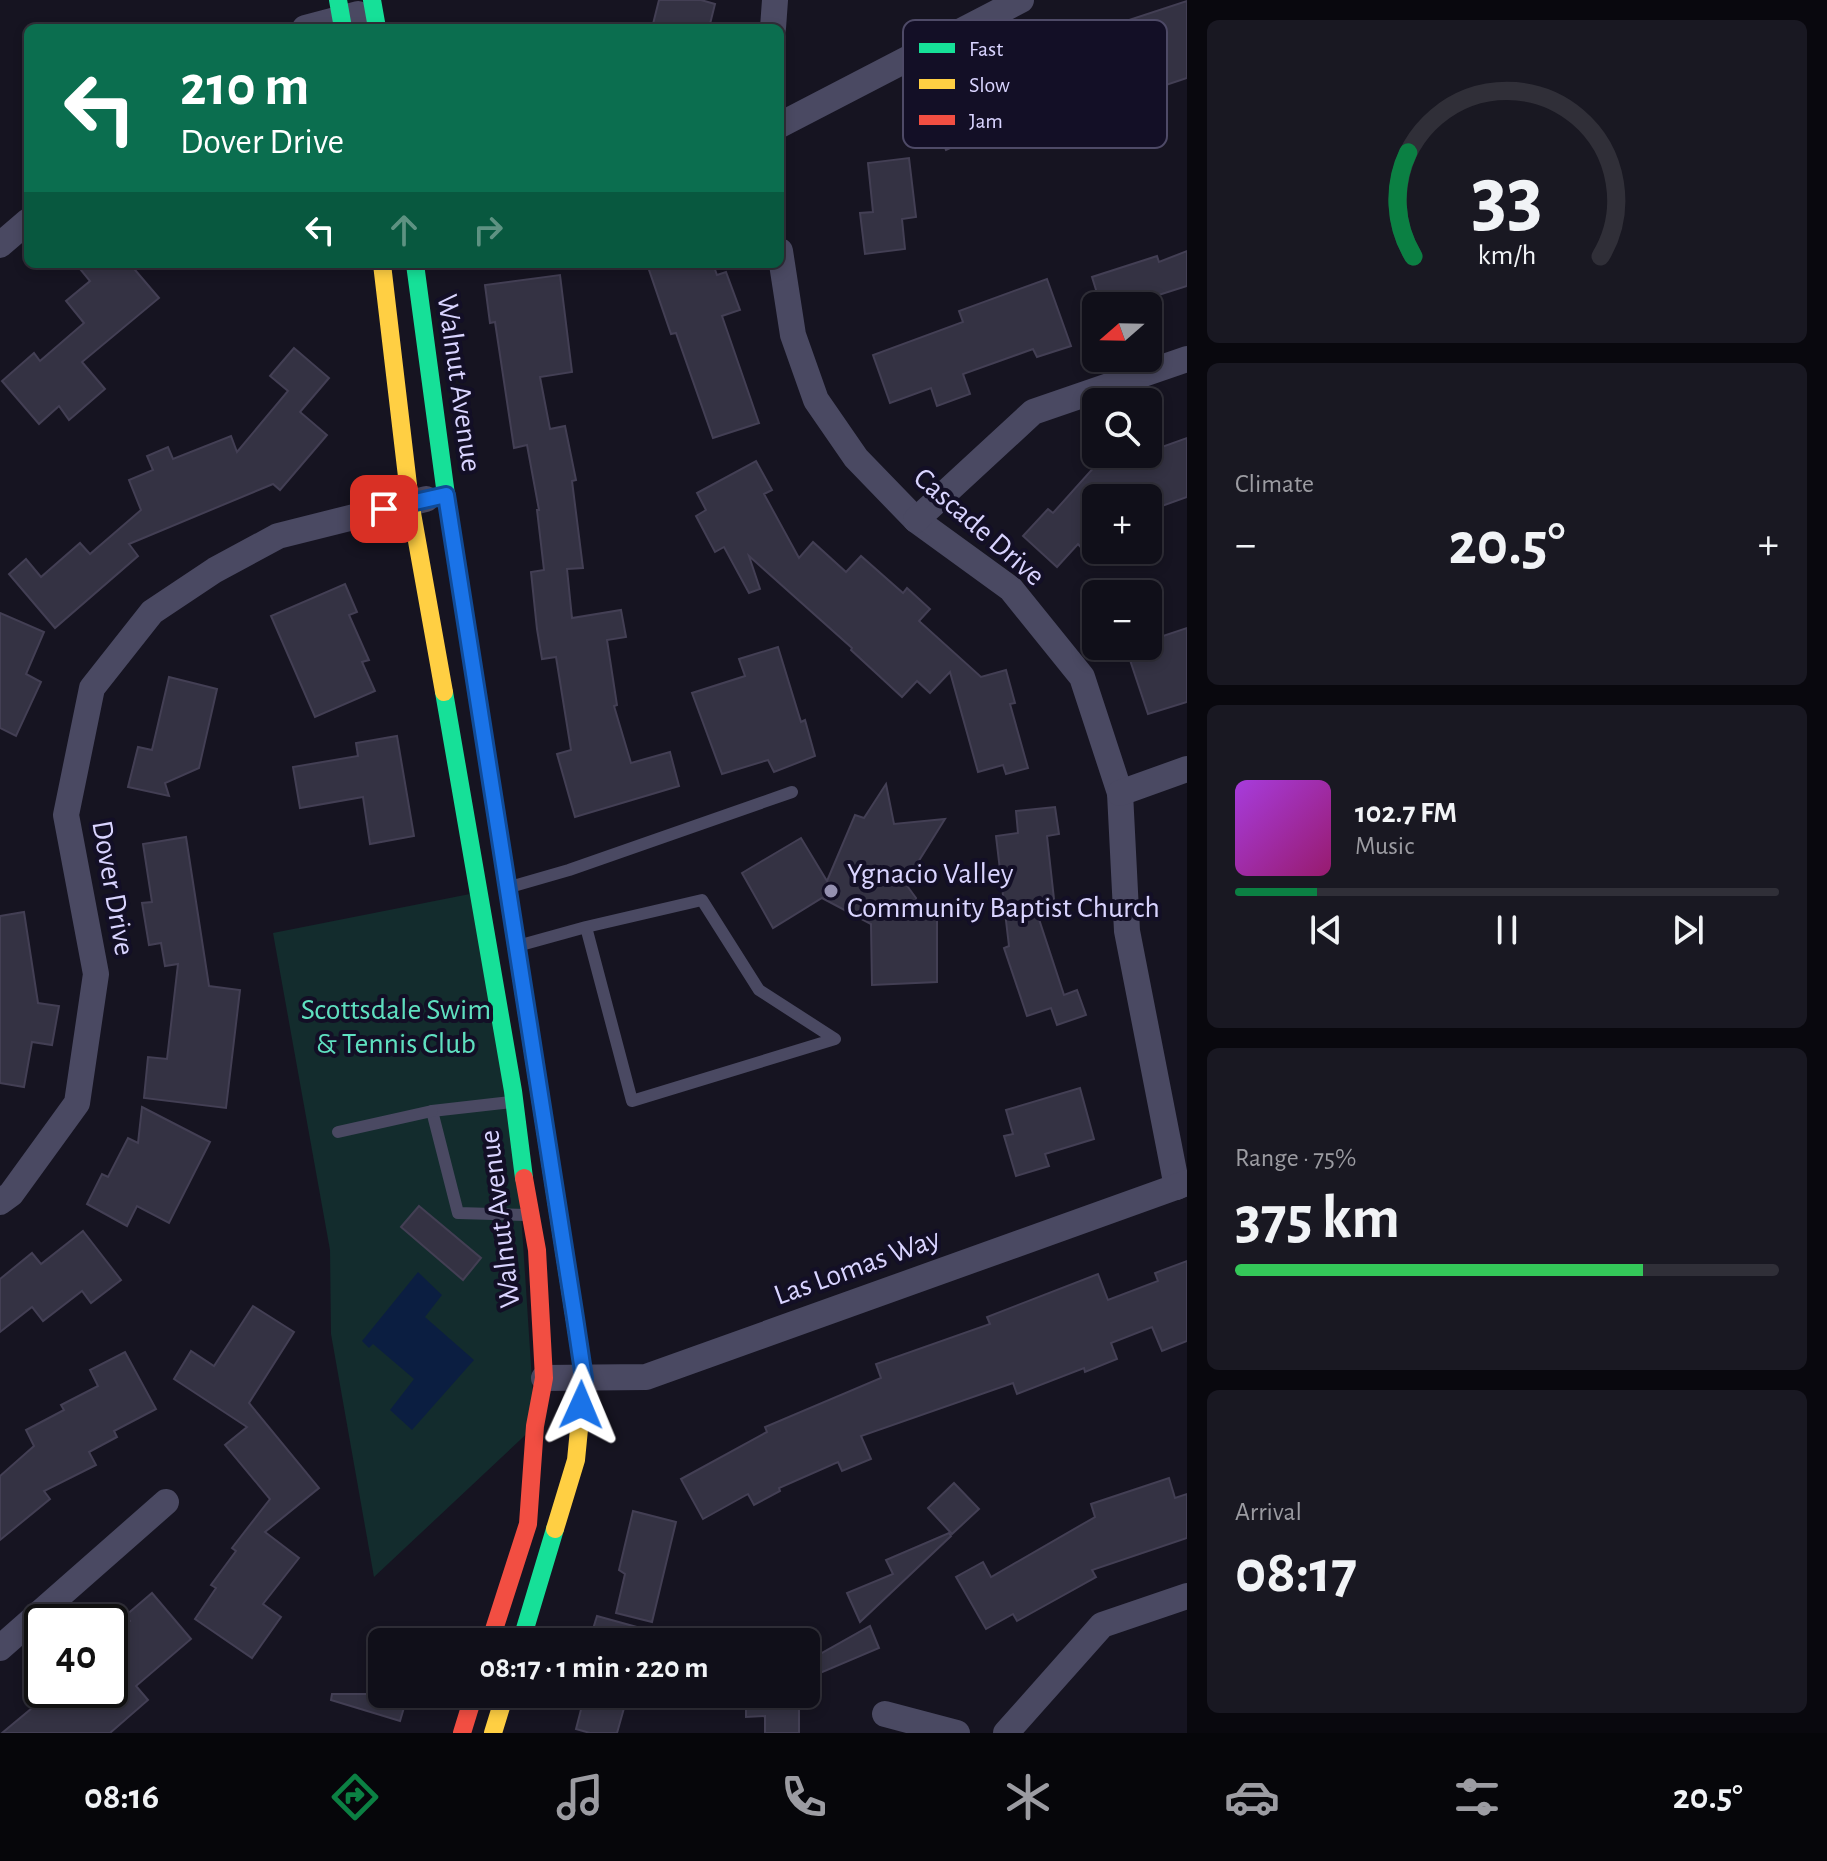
<!DOCTYPE html>
<html lang="en">
<head>
<meta charset="utf-8">
<style>
	body { margin:0; font-family:"Alegreya Sans",sans-serif; background:#191822; color:#f1f3f6; height:100vh; display:flex; flex-direction:column; font-size:30px; white-space:nowrap }
	* { box-sizing:border-box; margin:0 }
	p { font-size:26px; color:#9c9ca2 }
	.icon { flex:none; width:44px; height:44px; fill:none; stroke:currentColor; stroke-width:2; stroke-linecap:round; stroke-linejoin:round }
	.map { position:relative; flex:1; overflow:hidden }
	.drawer { display:flex; flex-direction:column; gap:20px; padding:20px; background:#09080e; width:640px }
	.drawer>* { flex:none }
	.top-card { position:absolute; left:24px; top:24px; width:760px; height:244px; border-radius:12px; box-shadow:0 4px 12px #0003,0 0 0 2px #302f38; background:#0b6e4f; color:#fff; overflow:hidden }
	.needle { width:52px; rotate:250deg }
	.buttons { position:absolute; left:1082px; top:292px; display:grid; gap:16px }
	.buttons a { display:grid; place-items:center; width:80px; height:80px; border-radius:12px; background:#100f19; box-shadow:0 4px 12px #0003,0 0 0 2px #302f38; font-size:40px }
	.speed { position:absolute; left:24px; top:1604px; display:flex; gap:16px; font-size:40px; font-weight:700; text-align:center }
	.speed>* { display:grid; place-content:center; width:104px; height:104px; border-radius:50%; background:#100f19; box-shadow:0 4px 12px #0003,0 0 0 2px #302f38; line-height:1 }
	.speed .limit { border:4px solid #111; border-radius:12px; background:#fff; color:#111 }
	.pin { position:absolute; display:grid; place-items:center; width:68px; height:68px; color:#fff; margin:-34px; border-radius:16px; box-shadow:0 4px 12px #0006 }
	.me { position:absolute; width:88px; margin:-44px; rotate:1deg; stroke-linejoin:round; filter:drop-shadow(0 0 6px #0008) }
	.turn { display:flex; align-items:center; gap:28px; height:168px; padding:0 24px; font-size:36px }
	.turn .icon { width:104px; height:104px; stroke-width:2.5 }
	.turn b { display:block; font-size:56px; line-height:68px }
	.lanes { display:flex; align-items:center; height:76px; padding:0 24px; background:#0003; justify-content:center; gap:40px; direction:ltr }
	.lanes .off { opacity:.35 }
	.big { font-size:60px; font-weight:700; line-height:1.1 }
	.drawer .widget { flex:1; display:flex; flex-direction:column; justify-content:center; gap:12px; min-width:0; padding:0 28px; border-radius:12px; background:#191822 }
	.drawer .dial { align-items:center; gap:0 }
	.dial svg { height:208px; overflow:visible; fill:none; stroke:#302f38; stroke-width:7; stroke-linecap:round; text-anchor:middle }
	.dial text { fill:#f1f3f6; stroke:none }
	.song { display:flex; align-items:center; gap:24px }
	.cover { width:96px; height:96px; border-radius:12px; background:linear-gradient(135deg,hsl(280 70% 55%),hsl(320 70% 35%)) }
	.played { height:8px; border-radius:4px; background:linear-gradient(90deg,#0b8043 15%,#302f38 15%) }
	.keys { display:flex; justify-content:space-around; direction:ltr }
	.heat { display:flex; justify-content:space-between; align-items:center; font-size:44px; direction:ltr }
	.charge { height:12px; border-radius:6px; background:linear-gradient(90deg,#34c759 75%,#302f38 0) }
	.trip { position:absolute; left:368px; top:1628px; width:452px; height:80px; border-radius:12px; background:#100f19; box-shadow:0 4px 12px #0003,0 0 0 2px #302f38; font-weight:700; line-height:80px; text-align:center }
	.menu { display:flex; height:128px; justify-content:space-around; align-items:center; background:#06060a; color:#9c9ca2 }
	.menu .icon { width:56px; height:56px }
	.menu .active { color:#0b8043 }
	.menu b { font-size:36px; color:#f1f3f6 }
	main { display:flex; flex:1; min-height:0 }
	.map>svg:first-child { display:block }
	.green { fill:#132c2d }
	.water { fill:#0b1e41 }
	.building { fill:#343243; stroke:#433f54; stroke-width:2 }
	.lines { fill:none; stroke-linecap:round; stroke-linejoin:round }
	.lane { stroke:#4a4962; stroke-width:12 }
	.street { stroke:#4a4962; stroke-width:26 }
	.fast { stroke:#16e098; stroke-width:18 }
	.slow { stroke:#ffcf43; stroke-width:18 }
	.jam { stroke:#f24e42; stroke-width:18 }
	.route-casing { stroke:#114b97; stroke-width:20 }
	.route { stroke:#1a73e8; stroke-width:14 }
	.poi-dot { fill:#9591b1; stroke:#130f26; stroke-width:3 }
	.labels { text-anchor:middle; dominant-baseline:central; stroke-width:8; stroke-linejoin:round; paint-order:stroke }
	.street-label { font-size:30px; fill:#d9d4ff; stroke:#130f26 }
	.poi-label { font-size:30px; fill:#d9d4ff; stroke:#130f26; text-anchor:start }
	.park-label { font-size:30px; fill:#5fe0c0; stroke:#130f26 }
	.key { fill:#130f26; stroke:#4e4a67; stroke-width:2 }
	.key-label { font-size:22px; fill:#d9d4ff }
</style>
</head>
<body>
<main>
<div class="map">
<svg width="1187" height="1733" viewBox="0 0 1187 1733">
	<rect width="100%" height="100%" fill="#161421"/>
	<polygon class="green" points="480,892 513,1091 535,1426 374,1577 331,1334 330,1250 273,933"/>
	<polygon class="water" points="418,1272 442,1295 425,1317 474,1360 412,1430 390,1410 414,1379 373,1344 369,1348 362,1341"/>
	<g class="building">
		<polygon points="659,0 701,0 715,4 709,28 652,28"/>
		<polygon points="1187,1 1187,78 1127,98 1121,81 1043,107 946,150 928,109 959,93 960,98 1047,58 1044,48"/>
		<polygon points="909,158 916,217 902,219 905,249 865,254 860,213 873,212 868,163"/>
		<polygon points="1187,251 1187,286 1124,306 1101,306 1092,277 1157,256 1159,262"/>
		<polygon points="76,264 130,264 159,298 82,362 105,389 69,420 59,406 39,424 2,381 34,353 40,361 84,323 66,301 90,281"/>
		<polygon points="647,264 713,264 717,275 726,272 740,310 722,316 759,423 713,438 676,333 671,334"/>
		<polygon points="560,275 572,372 540,377 550,429 565,426 576,480 572,481 583,568 567,569 572,618 621,610 626,637 607,640 617,705 614,706 631,763 670,752 679,786 575,817 557,754 571,750 556,657 542,659 537,629 531,572 544,570 537,510 539,510 527,445 514,448 495,322 490,323 485,285"/>
		<polygon points="1047,279 1071,346 1037,357 1033,349 963,374 970,394 937,406 931,388 890,403 873,355 963,322 959,311"/>
		<polygon points="294,348 329,378 300,412 327,435 280,490 273,484 129,544 138,556 55,628 9,574 26,559 41,577 80,543 90,554 141,510 129,480 153,470 147,456 168,447 173,459 231,436 237,452 288,391 270,376"/>
		<polygon points="1187,438 1187,497 1148,511 1148,498 1096,498 1096,540 1085,552 1078,544 1057,567 1023,536 1048,509 1053,513 1096,465 1099,469 1148,454 1148,452"/>
		<polygon points="756,461 772,490 764,494 799,558 813,542 846,572 861,556 903,593 907,588 930,609 919,621 981,677 1006,670 1015,703 1010,704 1028,768 1006,774 1003,765 978,772 950,672 930,693 917,681 902,697 851,650 852,648 749,556 760,589 749,593 724,547 715,552 696,516 706,510 697,493"/>
		<polygon points="345,584 357,612 349,615 369,660 362,662 375,691 315,717 271,616"/>
		<polygon points="0,613 44,632 26,674 41,682 16,736 0,728"/>
		<polygon points="1187,628 1187,702 1148,714 1126,648 1148,646 1148,641"/>
		<polygon points="778,647 801,722 805,720 815,756 774,772 768,760 722,774 692,693 745,676 739,659"/>
		<polygon points="169,677 217,689 199,768 165,783 169,796 128,787 138,747 152,750"/>
		<polygon points="397,736 414,836 370,844 363,797 300,808 293,767 358,756 356,743"/>
		<polygon points="886,784 894,824 945,819 905,883 916,898 914,919 937,917 937,982 872,985 871,924 822,898 773,928 742,873 801,838 827,881 855,815 864,818"/>
		<polygon points="1055,807 1059,834 1047,836 1055,908 1036,910 1064,995 1077,990 1086,1015 1057,1025 1051,1008 1027,1016 1004,948 1009,946 996,836 1018,833 1016,811"/>
		<polygon points="186,837 209,986 240,990 226,1108 144,1098 148,1057 167,1059 178,964 165,966 161,943 149,945 142,903 152,902 143,844"/>
		<polygon points="24,912 38,1003 59,1006 52,1045 32,1042 24,1087 0,1083 0,916"/>
		<polygon points="1080,1088 1094,1139 1045,1154 1049,1166 1016,1176 1004,1136 1013,1134 1006,1110"/>
		<polygon points="142,1107 210,1142 169,1223 137,1206 127,1226 87,1204 102,1174 108,1177 128,1138 138,1143"/>
		<polygon points="419,1206 481,1258 463,1280 401,1227"/>
		<polygon points="83,1231 121,1280 91,1303 82,1291 43,1321 32,1307 0,1332 0,1279 32,1253 41,1264"/>
		<polygon points="1187,1261 1187,1341 1162,1351 1152,1327 1111,1343 1117,1359 1085,1372 1084,1368 1017,1394 1013,1383 861,1436 871,1459 842,1471 838,1462 779,1488 780,1491 754,1505 748,1494 703,1519 681,1479 767,1432 765,1427 881,1378 876,1364 990,1324 987,1317 1098,1274 1108,1300 1158,1281 1155,1273"/>
		<polygon points="253,1306 294,1332 249,1403 319,1488 265,1532 299,1558 263,1604 281,1617 252,1658 195,1619 216,1588 211,1585 236,1551 232,1548 270,1499 225,1445 247,1427 174,1379 191,1351 214,1366"/>
		<polygon points="125,1352 156,1409 114,1431 117,1437 89,1452 96,1465 44,1491 50,1499 0,1540 0,1476 34,1446 26,1430 64,1410 61,1405 98,1386 90,1370"/>
		<polygon points="1169,1478 1175,1498 1187,1494 1187,1538 1092,1570 1096,1577 1017,1621 1013,1614 986,1629 956,1577 983,1562 991,1577 1095,1517 1091,1504"/>
		<polygon points="954,1483 979,1509 952,1534 928,1508"/>
		<polygon points="633,1511 676,1522 652,1622 616,1613 625,1574 619,1570"/>
		<polygon points="949,1533 951,1536 860,1622 847,1593 893,1574 886,1560"/>
		<polygon points="152,1593 191,1639 136,1686 148,1700 110,1733 2,1733 38,1703 28,1690 110,1690 110,1638 130,1621 125,1616"/>
		<polygon points="597,1616 666,1635 665,1642 589,1642"/>
		<polygon points="870,1626 879,1648 813,1676 806,1662"/>
		<polygon points="332,1694 408,1694 400,1721 331,1700"/>
		<polygon points="585,1694 628,1694 617,1733 590,1733 576,1729"/>
		<polygon points="746,1694 799,1694 799,1733 765,1733 765,1716 746,1717"/>
	</g>
	<g class="lines">
		<g class="lane">
			<polyline points="510,887 569,870 792,792"/>
			<polyline points="521,945 586,927 632,1101 835,1039 759,990 702,900 586,927"/>
			<polyline points="511,1102 432,1111 458,1213 527,1215"/>
			<polyline points="338,1132 432,1111"/>
		</g>
		<g class="street">
			<polyline points="305,28 358,14"/>
			<polyline points="773,28 775,0"/>
			<polyline points="780,125 1021,0"/>
			<polyline points="0,245 28,221"/>
			<polyline points="780,251 793,335 816,400 856,458 916,520 1011,589 1082,677 1120,793 1127,931 1177,1187"/>
			<polyline points="916,520 1033,412 1187,359"/>
			<polyline points="1120,793 1187,769"/>
			<polyline points="0,1202 11,1194 77,1103 96,974 66,815 92,688 152,612 215,570 278,536 426,499"/>
			<polyline points="544,1378 646,1377 1187,1183"/>
			<polyline points="0,1648 166,1502"/>
			<polyline points="885,1714 957,1733"/>
			<polyline points="1006,1733 1102,1625 1187,1596"/>
		</g>
		<g class="fast">
			<polyline points="338,0 343,28"/>
			<polyline points="372,0 377,28"/>
			<polyline points="415,264 446,495 518,956"/>
			<polyline points="444,692 513,1091 524,1178"/>
			<polyline points="521,1642 555,1529"/>
		</g>
		<g class="slow">
			<polyline points="382,264 410,502 444,692"/>
			<polyline points="518,956 584,1378 576,1460 555,1529"/>
			<polyline points="493,1733 505,1694"/>
		</g>
		<g class="jam">
			<polyline points="490,1642 528,1524 535,1426 544,1378 537,1250 524,1178"/>
			<polyline points="462,1733 474,1694"/>
		</g>
	</g>
	<g class="lines">
		<g class="route-casing">
			<polyline id="route" points="384,509 446,495 575,1318 584,1378 581,1405"/>
		</g>
		<use href="#route" class="route"/>
	</g>
	<circle class="poi-dot" cx="831" cy="891" r="8"/>
	<g class="labels">
		<g class="street-label">
			<text transform="translate(459 383) rotate(82)">Walnut Avenue</text>
			<text transform="translate(979 527) rotate(41)">Cascade Drive</text>
			<text transform="translate(113 888) rotate(80)">Dover Drive</text>
			<text transform="translate(500 1219) rotate(-97)">Walnut Avenue</text>
			<text transform="translate(857 1267) rotate(-20)">Las Lomas Way</text>
		</g>
		<g class="poi-label">
			<text x="847" y="874">Ygnacio Valley<tspan x="847" dy="34">Community Baptist Church</tspan></text>
		</g>
		<g class="park-label">
			<text x="396" y="1010">Scottsdale Swim<tspan x="396" dy="34">&amp; Tennis Club</tspan></text>
		</g>
	</g>
	<rect x="903" y="20" width="264" height="128" rx="12" class="key"/>
	<rect x="919" y="43" width="36" height="10" fill="#16e098"/>
	<rect x="919" y="79" width="36" height="10" fill="#ffcf43"/>
	<rect x="919" y="115" width="36" height="10" fill="#f24e42"/>
	<g class="key-label">
		<text x="969" y="56">Fast</text>
		<text x="969" y="92">Slow</text>
		<text x="969" y="128">Jam</text>
	</g>
</svg>
<div class="buttons">
<a><svg class="needle" viewBox="-14 -14 28 28"><path d="M0-13l5 13h-10z" fill="#e53935"/><path d="M0 13l5-13h-10z" fill="#9c9ca2"/></svg></a>
<a><svg class="icon" aria-label="search" viewBox="0 0 24 24"><circle cx="10" cy="10" r="6"/><path d="M15 15l6 6"/></svg></a>
<a>+</a>
<a>−</a>
</div>
<div class="speed"><div class="limit">40</div></div>
<div class="pin" style="left:384px;top:509px;background:#d93025"><svg class="icon" aria-label="arrive" viewBox="0 0 24 24"><path d="M6 21V4h12l-3 4 3 4H6"/></svg></div>
<svg class="me" style="left:581px;top:1405px" viewBox="-20 -20 40 40"><path d="M0-17L14 15 0 8-14 15z" fill="#1a73e8" stroke="#fff" stroke-width="4"/></svg>
<div class="trip">08:17 · 1 min · 220 m</div>
<div class="top-card">
<div class="turn"><svg class="icon" aria-label="left" viewBox="0 0 24 24"><path d="M17 20v-9H6M10 6l-5 5 5 5"/></svg><div><b>210 m</b>Dover Drive</div></div>
<div class="lanes"><svg class="icon" aria-label="left" viewBox="0 0 24 24"><path d="M17 20v-9H6M10 6l-5 5 5 5"/></svg><svg class="icon off" aria-label="ahead" viewBox="0 0 24 24"><path d="M12 20V5M6 11l6-6 6 6"/></svg><svg class="icon off" aria-label="right" viewBox="0 0 24 24"><path d="M7 20v-9h11M14 6l5 5-5 5"/></svg></div>
</div>
</div>
<section class="drawer">
<div class="widget dial"><svg viewBox="0 0 100 80">
<path d="M14 69A42 42 0 1 1 86 69"/>
<path d="M14 69A42 42 0 0 1 12 29" stroke="#0b8043"/>
<text x="50" y="56" font-size="32" font-weight="700">33</text>
<text x="50" y="72" font-size="11">km/h</text>
</svg></div>
<div class="widget"><p>Climate</p>
<div class="heat"><a>−</a><b class="big">20.5°</b><a>+</a></div>
</div>
<div class="widget">
<div class="song"><i class="cover"></i><div><b>102.7 FM</b><p>Music</p></div></div>
<div class="played"></div>
<div class="keys"><svg class="icon" aria-label="previous" viewBox="0 0 24 24"><path d="M18 5L8 12l10 7zM5 5v14"/></svg><svg class="icon" aria-label="pause" viewBox="0 0 24 24"><path d="M8 5v14M16 5v14"/></svg><svg class="icon" aria-label="next" viewBox="0 0 24 24"><path d="M6 5l10 7-10 7zM19 5v14"/></svg></div>
</div>
<div class="widget"><p>Range · 75%</p><b class="big">375 km</b><div class="charge"></div></div>
<div class="widget"><p>Arrival</p><b class="big">08:17</b></div>
</section>
</main>
<nav class="menu">
<b>08:16</b>
<svg class="icon active" aria-label="directions" viewBox="0 0 24 24"><path d="M12 3l9 9-9 9-9-9zM9 14v-3h6M13 9l2 2-2 2"/></svg>
<svg class="icon" aria-label="music" viewBox="0 0 24 24"><path d="M9 18V5l10-2v13"/><circle cx="6" cy="18" r="3"/><circle cx="16" cy="16" r="3"/></svg>
<svg class="icon" aria-label="phone" viewBox="0 0 24 24"><path d="M5 4h4l2 5-3 2q2 4 5 5l2-3 5 2v4C11 20 4 13 5 4z"/></svg>
<svg class="icon" aria-label="climate" viewBox="0 0 24 24"><path d="M12 3v18M4 7l16 10M4 17L20 7"/></svg>
<svg class="icon" aria-label="car" viewBox="0 0 24 24"><path d="M5 17H2v-5l4-1 3-4h7l3 4 3 1v5h-3M9 17h6M6 11h13"/><circle cx="7" cy="17" r="2"/><circle cx="17" cy="17" r="2"/></svg>
<svg class="icon" aria-label="filters" viewBox="0 0 24 24"><path d="M4 7h16M4 17h16"/><circle cx="9" cy="7" r="2"/><circle cx="15" cy="17" r="2"/></svg>
<b>20.5°</b>
</nav>
</body>
</html>
